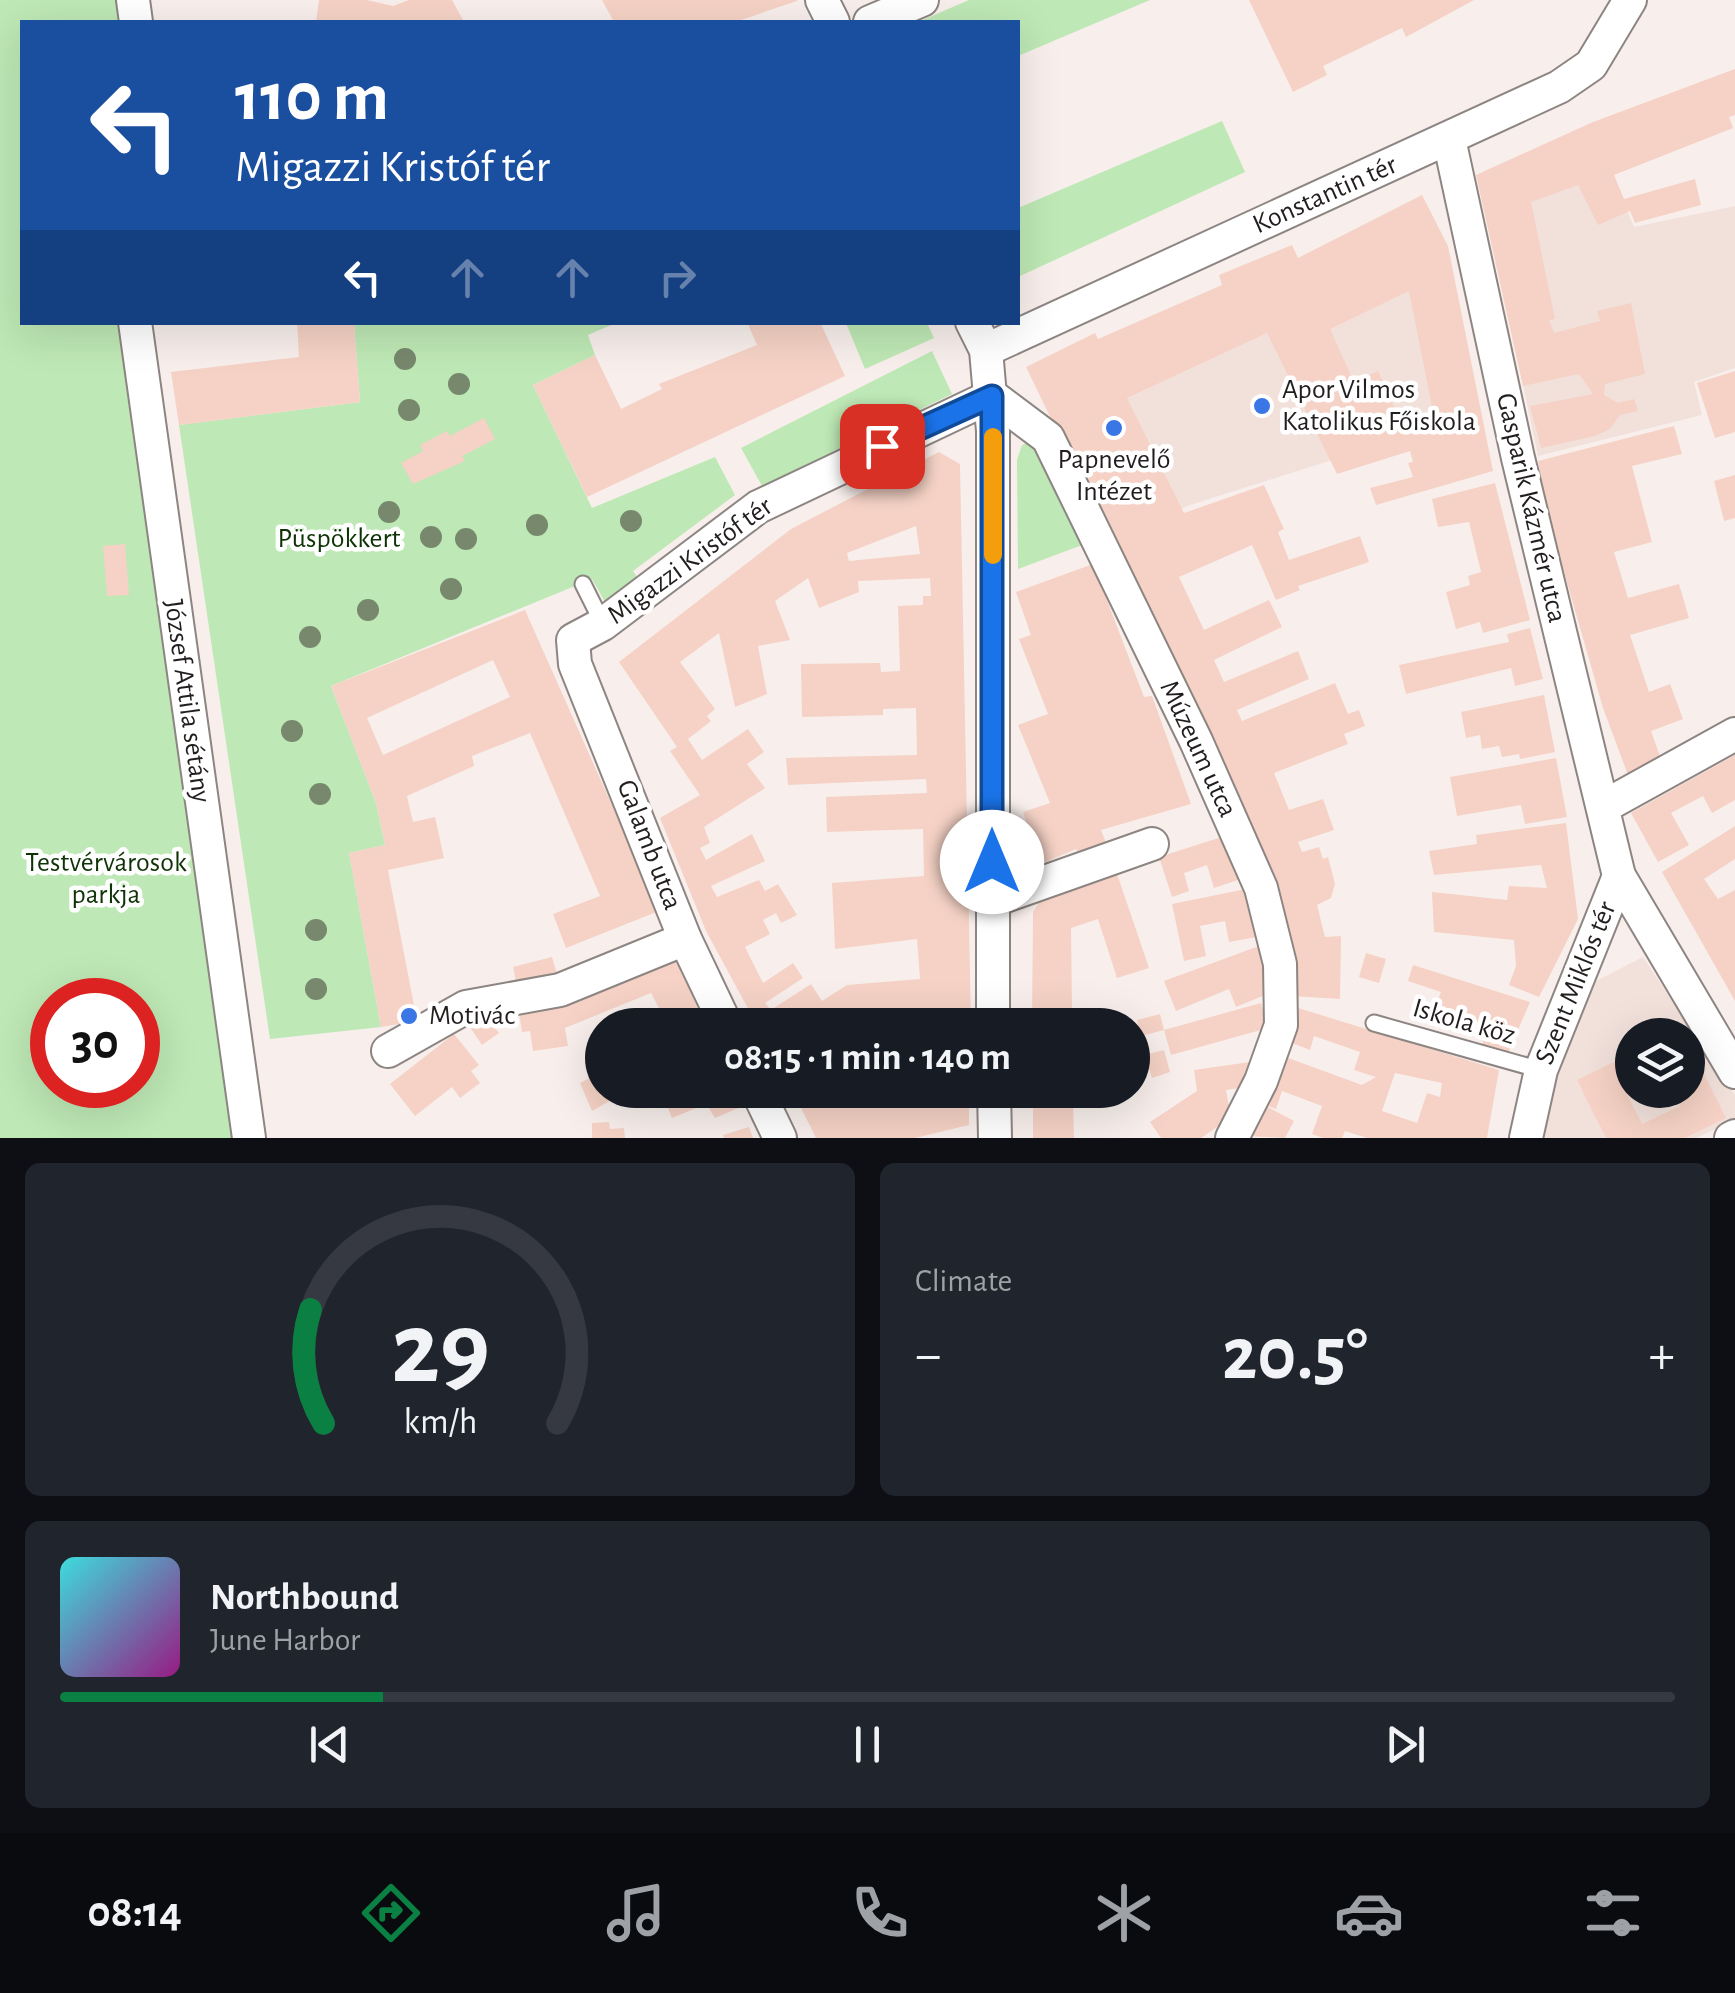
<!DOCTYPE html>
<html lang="en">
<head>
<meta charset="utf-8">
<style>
	body { margin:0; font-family:"Alegreya Sans",sans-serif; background:#20242c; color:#f1f3f6; height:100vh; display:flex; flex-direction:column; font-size:38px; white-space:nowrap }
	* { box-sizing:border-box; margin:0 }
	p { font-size:32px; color:#9ea1a6 }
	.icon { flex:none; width:55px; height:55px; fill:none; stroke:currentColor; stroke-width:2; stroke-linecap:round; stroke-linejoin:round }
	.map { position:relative; height:1138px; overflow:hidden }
	.side { display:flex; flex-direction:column; gap:25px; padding:25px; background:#0d0f14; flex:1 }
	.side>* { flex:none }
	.top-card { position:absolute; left:20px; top:20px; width:1000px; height:305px; border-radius:0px; box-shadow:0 10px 40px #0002; background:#1a4fa0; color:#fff; overflow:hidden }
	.tools { position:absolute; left:1615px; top:1018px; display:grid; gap:20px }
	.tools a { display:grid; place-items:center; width:90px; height:90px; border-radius:50%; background:#171b24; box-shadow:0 10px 40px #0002; font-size:50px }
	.speed { position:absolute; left:30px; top:978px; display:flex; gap:20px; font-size:50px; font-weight:700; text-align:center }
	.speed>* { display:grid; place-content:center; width:130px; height:130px; border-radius:50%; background:#171b24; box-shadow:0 10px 40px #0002; line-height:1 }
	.speed .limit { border:15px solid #d22; background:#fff; color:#111 }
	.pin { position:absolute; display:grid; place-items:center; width:85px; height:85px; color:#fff; margin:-42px; border-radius:20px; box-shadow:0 5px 15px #0006 }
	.me { position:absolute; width:110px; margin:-55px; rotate:0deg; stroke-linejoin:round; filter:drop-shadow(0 0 8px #0008) }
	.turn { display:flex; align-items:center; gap:35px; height:210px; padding:0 50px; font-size:45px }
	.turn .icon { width:130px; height:130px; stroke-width:2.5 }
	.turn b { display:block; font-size:70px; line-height:85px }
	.lanes { display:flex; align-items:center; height:95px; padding:0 50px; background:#0003; justify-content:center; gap:50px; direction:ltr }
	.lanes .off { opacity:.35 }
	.big { font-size:75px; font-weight:700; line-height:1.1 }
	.side .widget { flex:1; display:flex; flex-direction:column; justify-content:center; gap:15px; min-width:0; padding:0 35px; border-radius:15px; background:#20242c }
	.side .dial { align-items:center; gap:0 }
	.dial svg { height:260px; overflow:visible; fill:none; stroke:#363941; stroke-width:7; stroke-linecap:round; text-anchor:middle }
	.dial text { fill:#f1f3f6; stroke:none }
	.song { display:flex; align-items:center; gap:30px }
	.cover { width:120px; height:120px; border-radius:15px; background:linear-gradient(135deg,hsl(180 70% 55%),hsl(310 70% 35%)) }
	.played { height:10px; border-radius:5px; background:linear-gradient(90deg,#0b8043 20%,#363941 20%) }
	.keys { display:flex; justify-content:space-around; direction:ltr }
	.heat { display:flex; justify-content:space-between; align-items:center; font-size:55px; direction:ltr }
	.side .tiles { flex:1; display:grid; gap:25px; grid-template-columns:1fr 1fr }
	.widget:last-child { grid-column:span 2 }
	.trip { position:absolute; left:585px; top:1008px; width:565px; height:100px; border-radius:50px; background:#171b24; box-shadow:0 10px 40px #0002; font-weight:700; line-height:100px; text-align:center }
	.menu { display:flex; height:160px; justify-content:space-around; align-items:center; background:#090b0e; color:#9ea1a6 }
	.menu .icon { width:70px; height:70px }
	.menu .on { color:#0b8043 }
	.menu b { font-size:45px; color:#f1f3f6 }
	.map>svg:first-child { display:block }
	.built { fill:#f2e1db; fill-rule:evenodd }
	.green { fill:#bee8b5; fill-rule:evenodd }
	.building { fill:#f5d2c5; fill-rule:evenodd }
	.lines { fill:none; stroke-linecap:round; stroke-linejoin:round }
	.service-casing { stroke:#8d8582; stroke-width:19 }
	.minor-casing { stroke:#8d8582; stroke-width:36 }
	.service { stroke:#fff; stroke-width:15 }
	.minor { stroke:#fff; stroke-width:32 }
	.tree { fill:#77886d }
	.route-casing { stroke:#114b97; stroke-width:25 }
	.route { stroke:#1a73e8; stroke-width:18 }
	.slow { stroke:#f59e0b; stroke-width:18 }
	.poi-dot { fill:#3a76e5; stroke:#fff; stroke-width:4 }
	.labels { text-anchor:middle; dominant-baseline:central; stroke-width:9; stroke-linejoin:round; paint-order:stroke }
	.street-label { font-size:28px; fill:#211e1d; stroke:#fff }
	.poi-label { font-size:28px; fill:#211e1d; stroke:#fff; text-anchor:start }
	.park-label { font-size:28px; fill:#0e3305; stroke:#fff }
</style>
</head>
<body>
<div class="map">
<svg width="1735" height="1138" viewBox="0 0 1735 1138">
	<rect width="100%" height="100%" fill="#f8efec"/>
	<g class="built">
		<polygon points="1592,127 1634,227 1735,206 1735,368 1694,382 1702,415 1538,456 1479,176"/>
		<polygon points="1419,202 1481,441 1345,456 1187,506 1119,541 1032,371 1292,262"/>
		<path d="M1643,957l92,138v24l-38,19h-157l13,-68 35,-85zM1632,1035h56v55h-56z"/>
	</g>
	<g class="green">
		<path d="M0,0h133l3,22h-114v300l113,1 114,815h-249zM52,1000h86v85h-86z"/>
		<polygon points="969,0 1150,0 1018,56 1018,22 918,22"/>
		<polygon points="1222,121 1245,172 1018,277 1018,208"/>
		<polygon points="354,323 616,323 588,335 595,355 533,385 592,508 715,457 735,495 633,571 646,590 613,616 592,579 331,686 376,803 385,845 349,853 381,1027 270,1039 179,425 360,402"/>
		<polygon points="846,323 927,323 934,338 865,369"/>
		<polygon points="932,351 952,394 762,486 741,448"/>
		<polygon points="1027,443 1033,443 1085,544 1018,569 1017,460 1022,445"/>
	</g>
	<g class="building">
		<polygon points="319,0 367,0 393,6 409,0 452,0 464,22 316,22"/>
		<polygon points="602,0 797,0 797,1 735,22 614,22"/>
		<polygon points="1249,0 1474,0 1406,37 1402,28 1323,66 1327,75 1293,92"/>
		<polygon points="1735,69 1735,115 1729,117 1733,128 1614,175 1624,199 1695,179 1701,205 1635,223 1630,211 1598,225 1578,185 1531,202 1555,319 1549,320 1554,333 1600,321 1597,311 1631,303 1645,374 1605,384 1604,395 1618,403 1634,399 1638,411 1620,415 1610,429 1595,436 1541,448 1530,406 1593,394 1579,374 1523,386 1476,175 1593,122"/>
		<path d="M1422,195l26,51 45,225 -117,34 -6,-17 43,-11 -5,-14 5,-1 -3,-11 -73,23 -70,-141 -140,65 57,115 80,-28 20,44 -6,3 11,28 71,-24 9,26 -71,24 2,4 -24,10 -24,-55 -73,32 25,53 65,-30 13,27 -68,33 10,22 74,-31 11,28 -72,31 5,11 93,-38 13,31 11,-4 6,16 -21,8 4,10 -74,29 15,37 34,-11 11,31 -36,12 4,10 17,-5 4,12 5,-2 7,27 -4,14 -14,7 8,32 16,-1 -1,63 -48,-3v-57l-15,-53 -251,-519 69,-34 3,6 124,-54 -3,-10 73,-30 6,13zM1409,291l26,131 -30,10 -27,-61 -24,11 -24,-53z"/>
		<polygon points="297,322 354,322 360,402 179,425 171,372 299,357"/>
		<polygon points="747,322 820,322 845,376 587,497 533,385 595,355 621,409 662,389 659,384 757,345"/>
		<polygon points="1735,371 1735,432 1715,438 1697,383"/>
		<polygon points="484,418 495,439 462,456 465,461 413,484 401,463 423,451 420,445 447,431 450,436"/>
		<polygon points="1674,426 1682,454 1632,466 1652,542 1614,552 1628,598 1679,584 1689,618 1630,635 1649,692 1670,684 1683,719 1651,731 1661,759 1628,775 1603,708 1546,509 1538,461"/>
		<path d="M939,452l21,12 11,561h-214l-51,-94 -46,-113 40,-23 -30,-44 7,-4 -58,-85 172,-133zM916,526l4,28 -71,7 -2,-8zM808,578l11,30 40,-16 -1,-11 72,-3 1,18h-8v9l-25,1 2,65 -19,1 -1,-9 -79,1 1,53 81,-2v-6l33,-1 1,47 -131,3 2,27 138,-6 1,14 -101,4 1,35 96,-3 1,47 -92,7 3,66 82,-10 3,40 -73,6 -25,16 -11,-17 -40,26 -6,-7 38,-25 -10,-15 -30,20 -18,-36 25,-13 -7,-14 13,-7 5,10 16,-8 -19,-31 -13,7 -6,-11 -42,17 -6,-11 54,-25 -13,-27 -46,26 -6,-12 10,-5 -6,-16 61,-39 -18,-24 17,-12 -16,-23 -46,31 -14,-21 23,-18 -4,-5 8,-7 -35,-47 39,-29 16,74 32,-13 -9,-48 32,-6 -15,-39z"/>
		<polygon points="1735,475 1735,518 1724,521 1714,481"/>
		<polygon points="1495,483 1530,620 1483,633 1480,622 1456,629 1446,592 1470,585 1468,576 1481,572 1469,522 1438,527 1432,499"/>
		<polygon points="125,544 129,595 107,596 103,546"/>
		<polygon points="1093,564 1144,697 1152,696 1191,804 1101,830 1108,848 1080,856 1076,849 1041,864 1023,812 1050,803 1018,725 1048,714 1019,639 1031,635 1016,592"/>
		<path d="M525,610l134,301 -93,37 -13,-34 47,-18 -70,-163 -58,23 2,10 -67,30 6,26 22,-5 9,41 -56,12 29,151 -36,6 -32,-174 36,-8 -9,-42 -45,-117zM493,660l17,37 -127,58 -16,-37z"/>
		<polygon points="1530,628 1543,679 1515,686 1511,668 1406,694 1399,665 1509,642 1507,634"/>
		<polygon points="1544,695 1555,752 1520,759 1519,754 1502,757 1499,746 1482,749 1480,735 1466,738 1461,712"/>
		<polygon points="1735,755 1735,800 1712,813 1703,796 1671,813 1689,845 1658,862 1631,813"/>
		<polygon points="1556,758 1567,817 1525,824 1521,805 1457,816 1450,777"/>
		<polygon points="1566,823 1578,919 1539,997 1509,985 1516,966 1514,940 1434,932 1432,892 1507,900 1509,886 1547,888 1541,865 1434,875 1429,851 1477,844 1476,835"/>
		<polygon points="1735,826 1735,859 1704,879 1718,899 1735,890 1735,1001 1662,872"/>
		<polygon points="1228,835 1241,879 1214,888 1207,865 1184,873 1189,891 1172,897 1159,857"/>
		<polygon points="1115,868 1149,968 1117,978 1098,919 1071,928 1072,1009 1107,1009 1108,1025 1032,1025 1033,912 1044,895"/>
		<polygon points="1246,889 1256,937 1229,942 1225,921 1200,926 1206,956 1184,961 1172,904"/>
		<polygon points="1259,946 1270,993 1236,1007 1229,989 1176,1011 1164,981"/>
		<polygon points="675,952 704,1025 668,1025 651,993 565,1028 568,1046 533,1051 530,1031 522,1032 518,1006"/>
		<polygon points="1366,953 1386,959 1379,983 1359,977"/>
		<polygon points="552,957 557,974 517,985 513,967"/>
		<polygon points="1413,965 1530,1002 1508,1053 1481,1047 1489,1026 1435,1008 1441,992 1408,981"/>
		<polygon points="1261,1003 1268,1028 1171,1055 1164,1030"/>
		<path d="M1295,1007l204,63 -12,68h-120l-22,-7 -3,7h-19l-11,-4 10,-28 -40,-15 -6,18 -14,-5 32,17 -9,17 -40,-2 35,-81 82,30 14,-8 -22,-7 6,-18 -46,-16 -4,14 -18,-7 -3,9 -9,-3zM1395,1073l47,10 -2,14 -13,-4 -10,30 -35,-12z"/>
		<polygon points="481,1009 499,1033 482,1045 465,1020"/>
		<polygon points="1160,1014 1164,1030 1141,1036 1137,1020"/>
		<polygon points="454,1034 479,1065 471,1071 480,1083 460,1098 452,1087 415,1116 390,1084"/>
		<polygon points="1688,1042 1726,1118 1685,1138 1606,1138 1577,1080 1632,1053 1632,1087 1625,1090 1642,1124 1680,1106 1673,1090 1688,1090"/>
		<polygon points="1164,1050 1170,1072 1152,1078 1145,1055"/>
		<polygon points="1250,1062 1251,1086 1226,1090 1230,1112 1220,1125 1201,1138 1161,1138 1150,1122 1197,1091 1194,1070"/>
		<polygon points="602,1071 602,1090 629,1090 592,1111 580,1083"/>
		<polygon points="636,1090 733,1090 741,1107 715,1118 706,1104 672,1118 662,1094 643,1105"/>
		<polygon points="792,1090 841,1090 845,1097 857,1090 969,1090 969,1125 915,1138 816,1138"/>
		<polygon points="1033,1090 1096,1090 1096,1098 1073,1099 1074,1138 1033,1138"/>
		<polygon points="609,1122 610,1129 624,1128 625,1138 592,1138 592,1123"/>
		<polygon points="749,1127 753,1138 724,1138 723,1135"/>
	</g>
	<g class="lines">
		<g class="service-casing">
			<g id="service">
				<polyline points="583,584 603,624"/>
				<polyline points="1374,1023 1541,1070"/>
			</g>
		</g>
		<g class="minor-casing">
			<g id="minor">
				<polyline points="133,0 136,22"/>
				<polyline points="822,0 833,22"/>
				<polyline points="870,22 922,0"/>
				<polyline points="1449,139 1518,458 1619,876 1735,1072"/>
				<polyline points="135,322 249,1138"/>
				<polyline points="972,322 986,350 993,431 993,1025"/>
				<polyline points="986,350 1559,87 1591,65 1630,0"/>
				<polyline points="1603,807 1735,734"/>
				<polyline points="991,901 1152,844"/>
				<polyline points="726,1025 685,939 575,664 573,640 603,624 758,507 992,396 1048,438 1196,741 1261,888 1280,964 1281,1025 1261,1081 1232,1138"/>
				<polyline points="388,1051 466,1007 560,990 685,939"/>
				<polyline points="757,1090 780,1138"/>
				<polyline points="994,1090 995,1138"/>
				<polyline points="1526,1138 1541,1070 1619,876"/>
				<polyline points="1731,1138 1735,1136"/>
			</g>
		</g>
		<use href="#service" class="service"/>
		<use href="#minor" class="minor"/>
	</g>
	<g class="tree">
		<circle cx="405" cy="359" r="11"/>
		<circle cx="459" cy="384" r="11"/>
		<circle cx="409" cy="410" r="11"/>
		<circle cx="389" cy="512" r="11"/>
		<circle cx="631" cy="521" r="11"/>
		<circle cx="537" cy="525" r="11"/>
		<circle cx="431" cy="537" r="11"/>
		<circle cx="466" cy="539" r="11"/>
		<circle cx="451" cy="589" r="11"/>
		<circle cx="368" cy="610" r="11"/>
		<circle cx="310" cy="637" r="11"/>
		<circle cx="292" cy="731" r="11"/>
		<circle cx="320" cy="794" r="11"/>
		<circle cx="316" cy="930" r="11"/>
		<circle cx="316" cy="989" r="11"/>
	</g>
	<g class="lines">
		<g class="route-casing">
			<polyline id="route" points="882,446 992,396 992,862"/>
		</g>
		<use href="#route" class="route"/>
		<polyline class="slow" points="993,555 993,437"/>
	</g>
	<g class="poi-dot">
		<circle cx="1262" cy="406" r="10"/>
		<circle cx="1114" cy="428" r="10"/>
		<circle cx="409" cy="1016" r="10"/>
	</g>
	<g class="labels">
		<g class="street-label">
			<text transform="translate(1325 195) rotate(-24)">Konstantin tér</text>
			<text transform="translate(1531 508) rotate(77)">Gasparik Kázmér utca</text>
			<text transform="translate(690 561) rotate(-36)">Migazzi Kristóf tér</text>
			<text transform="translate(187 701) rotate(82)">József Attila sétány</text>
			<text transform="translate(1198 749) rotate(65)">Múzeum utca</text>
			<text transform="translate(649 845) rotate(69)">Galamb utca</text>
			<text transform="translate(1576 983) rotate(-68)">Szent Miklós tér</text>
			<text transform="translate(1464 1022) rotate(16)">Iskola köz</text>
		</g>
		<g class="poi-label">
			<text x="1282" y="390">Apor Vilmos<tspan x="1282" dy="32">Katolikus Főiskola</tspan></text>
			<text x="1114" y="460" text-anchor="middle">Papnevelő<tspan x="1114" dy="32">Intézet</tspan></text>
			<text x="429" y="1016">Motivác</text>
		</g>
		<g class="park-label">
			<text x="339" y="539">Püspökkert</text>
			<text x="106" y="863">Testvérvárosok<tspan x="106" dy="32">parkja</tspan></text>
		</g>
	</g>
</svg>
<div class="tools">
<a><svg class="icon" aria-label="layers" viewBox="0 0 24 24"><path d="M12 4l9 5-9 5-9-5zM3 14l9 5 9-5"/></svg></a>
</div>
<div class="speed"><div class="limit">30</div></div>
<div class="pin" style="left:882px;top:446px;background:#d93025"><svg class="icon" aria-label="arrive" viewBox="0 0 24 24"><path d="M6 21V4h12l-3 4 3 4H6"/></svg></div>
<svg class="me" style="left:992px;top:862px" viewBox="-20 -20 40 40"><circle r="19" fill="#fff"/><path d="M0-13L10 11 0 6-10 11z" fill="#1a73e8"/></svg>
<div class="trip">08:15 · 1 min · 140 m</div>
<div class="top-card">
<div class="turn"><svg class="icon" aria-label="left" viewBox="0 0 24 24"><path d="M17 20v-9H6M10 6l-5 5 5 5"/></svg><div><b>110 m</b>Migazzi Kristóf tér</div></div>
<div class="lanes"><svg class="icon" aria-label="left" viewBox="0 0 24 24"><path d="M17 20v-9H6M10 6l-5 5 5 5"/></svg><svg class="icon off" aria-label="ahead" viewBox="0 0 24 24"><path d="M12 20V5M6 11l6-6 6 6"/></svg><svg class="icon off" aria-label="ahead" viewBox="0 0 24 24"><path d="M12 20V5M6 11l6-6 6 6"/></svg><svg class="icon off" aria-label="right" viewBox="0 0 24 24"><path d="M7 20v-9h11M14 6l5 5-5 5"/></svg></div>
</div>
</div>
<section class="side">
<div class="tiles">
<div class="widget dial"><svg viewBox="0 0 100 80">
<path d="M14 69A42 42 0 1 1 86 69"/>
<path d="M14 69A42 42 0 0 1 10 34" stroke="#0b8043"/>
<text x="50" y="56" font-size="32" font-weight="700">29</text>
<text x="50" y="72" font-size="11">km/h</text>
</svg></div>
<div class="widget"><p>Climate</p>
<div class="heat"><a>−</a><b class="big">20.5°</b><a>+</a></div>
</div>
<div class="widget">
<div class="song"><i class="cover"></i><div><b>Northbound</b><p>June Harbor</p></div></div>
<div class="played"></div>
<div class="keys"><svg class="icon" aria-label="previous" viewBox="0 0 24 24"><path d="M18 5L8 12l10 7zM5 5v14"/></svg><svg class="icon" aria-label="pause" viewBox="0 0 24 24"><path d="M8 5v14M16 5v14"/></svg><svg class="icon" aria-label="next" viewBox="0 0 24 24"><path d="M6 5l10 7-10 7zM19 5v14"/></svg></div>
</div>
</div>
</section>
<nav class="menu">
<b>08:14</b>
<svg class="icon on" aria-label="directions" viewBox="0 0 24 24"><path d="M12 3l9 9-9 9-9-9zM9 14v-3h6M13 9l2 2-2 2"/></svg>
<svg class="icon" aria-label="music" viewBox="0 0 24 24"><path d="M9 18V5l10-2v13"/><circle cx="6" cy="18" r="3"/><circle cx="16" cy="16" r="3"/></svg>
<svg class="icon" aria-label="phone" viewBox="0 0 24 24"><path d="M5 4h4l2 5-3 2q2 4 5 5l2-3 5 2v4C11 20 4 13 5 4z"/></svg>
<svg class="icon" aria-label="climate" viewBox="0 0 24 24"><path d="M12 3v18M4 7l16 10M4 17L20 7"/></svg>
<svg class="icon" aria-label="car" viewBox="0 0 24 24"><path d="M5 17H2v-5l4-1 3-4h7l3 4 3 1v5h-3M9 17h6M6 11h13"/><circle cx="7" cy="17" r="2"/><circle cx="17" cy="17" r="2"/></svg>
<svg class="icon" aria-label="filters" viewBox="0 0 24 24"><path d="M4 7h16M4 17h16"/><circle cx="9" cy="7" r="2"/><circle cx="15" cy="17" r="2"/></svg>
</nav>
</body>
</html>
